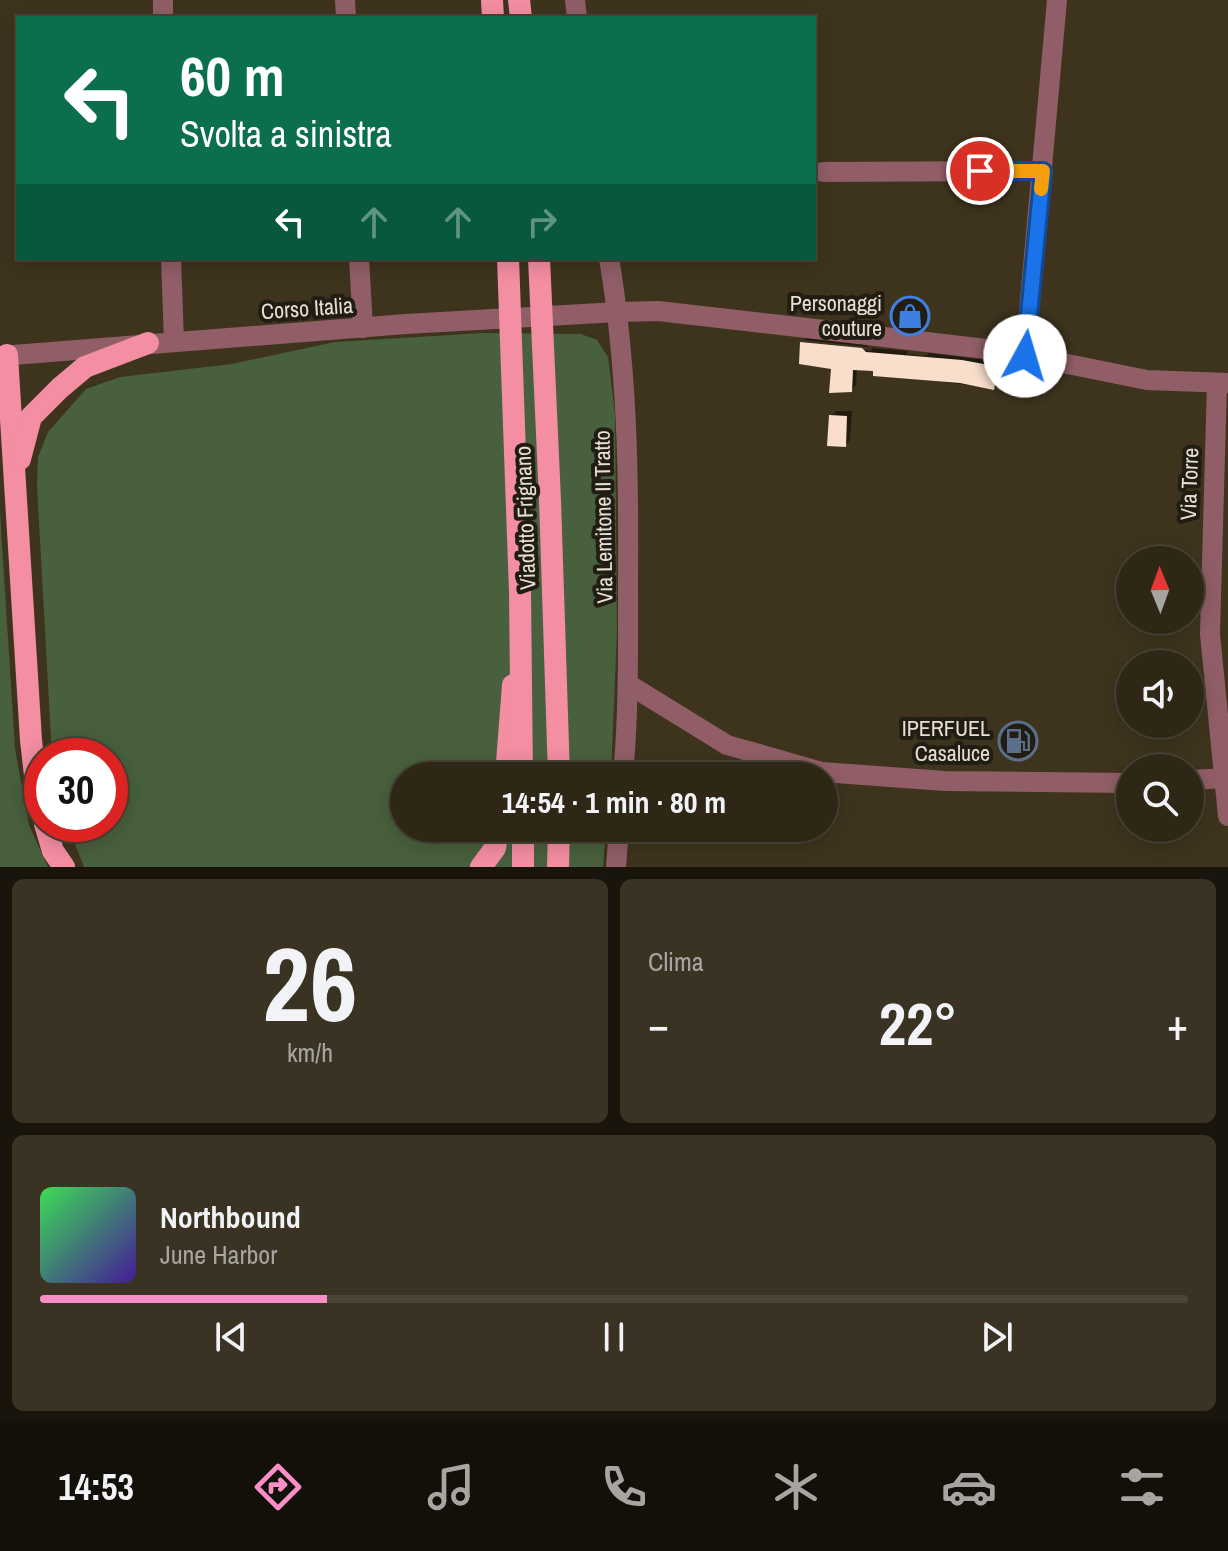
<!DOCTYPE html>
<html lang="it">
<head>
<meta charset="utf-8">
<style>
	body { margin:0; font-family:"Archivo Narrow",sans-serif; background:#3a3323; color:#f1f3f6; height:100vh; display:flex; flex-direction:column; font-size:30px; white-space:nowrap }
	* { box-sizing:border-box; margin:0 }
	p { font-size:26px; color:#a7a5a1 }
	.icon { flex:none; width:44px; height:44px; fill:none; stroke:currentColor; stroke-width:2; stroke-linecap:round; stroke-linejoin:round }
	.map { position:relative; height:867px; overflow:hidden }
	.side { display:flex; flex-direction:column; gap:12px; padding:12px; background:#19150c; flex:1 }
	.side>* { flex:none }
	.banner { position:absolute; left:16px; top:16px; width:800px; height:244px; border-radius:0px; box-shadow:0 4px 20px #0003,0 0 0 2px #494435; background:#0b6e4f; color:#fff; overflow:hidden }
	.needle { width:52px; rotate:359deg }
	.controls { position:absolute; left:1116px; top:546px; display:grid; gap:16px }
	.controls a { display:grid; place-items:center; width:88px; height:88px; border-radius:50%; background:#2e2716; box-shadow:0 4px 20px #0003,0 0 0 2px #494435; font-size:40px }
	.speed { position:absolute; left:24px; top:738px; display:flex; gap:16px; font-size:40px; font-weight:700; text-align:center }
	.speed>* { display:grid; place-content:center; width:104px; height:104px; border-radius:50%; background:#2e2716; box-shadow:0 4px 20px #0003,0 0 0 2px #494435; line-height:1 }
	.speed .limit { border:12px solid #d22; background:#fff; color:#111 }
	.pin { position:absolute; display:grid; place-items:center; width:68px; height:68px; color:#fff; margin:-34px; border:4px solid #fff; border-radius:50%; box-shadow:0 2px 8px #0007 }
	.me { position:absolute; width:88px; margin:-44px; rotate:6deg; stroke-linejoin:round; filter:drop-shadow(0 0 6px #0008) }
	.turn { display:flex; align-items:center; gap:28px; height:168px; padding:0 32px; font-size:36px }
	.turn .icon { width:104px; height:104px; stroke-width:2.5 }
	.turn b { display:block; font-size:56px; line-height:68px }
	.lanes { display:flex; align-items:center; height:76px; padding:0 32px; background:#0003; justify-content:center; gap:40px; direction:ltr }
	.lanes .off { opacity:.35 }
	.big { font-size:60px; font-weight:700; line-height:1.1 }
	.side .tile { flex:1; display:flex; flex-direction:column; justify-content:center; gap:12px; min-width:0; padding:0 28px; border-radius:12px; background:#3a3323 }
	.side .dial { align-items:center; gap:0 }
	.dial b { font-size:104px; line-height:1 }
	.song { display:flex; align-items:center; gap:24px }
	.cover { width:96px; height:96px; border-radius:12px; background:linear-gradient(135deg,hsl(130 70% 55%),hsl(260 70% 35%)) }
	.played { height:8px; border-radius:4px; background:linear-gradient(90deg,#fa8fc8 25%,#494435 25%) }
	.keys { display:flex; justify-content:space-around; direction:ltr }
	.heat { display:flex; justify-content:space-between; align-items:center; font-size:44px; direction:ltr }
	.side .tiles { flex:1; display:grid; gap:12px; grid-template-columns:1fr 1fr }
	.tile:last-child { grid-column:span 2 }
	.trip { position:absolute; left:390px; top:762px; width:448px; height:80px; border-radius:40px; background:#2e2716; box-shadow:0 4px 20px #0003,0 0 0 2px #494435; font-weight:700; line-height:80px; text-align:center }
	.menu { display:flex; height:128px; justify-content:space-around; align-items:center; background:#121009; color:#a7a5a1 }
	.menu .icon { width:56px; height:56px }
	.menu .current { color:#fa8fc8 }
	.menu b { font-size:36px; color:#f1f3f6 }
	.map>svg:first-child { display:block }
	.green { fill:#48603d }
	.shadow { fill:#0007 }
	.building { fill:#f9decc }
	.lines { fill:none; stroke-linecap:round; stroke-linejoin:round }
	.minor { stroke:#915e67; stroke-width:20 }
	.tertiary { stroke:#915e67; stroke-width:20 }
	.trunk { stroke:#f48ea2; stroke-width:22 }
	.trunk-bridge { stroke:#f48ea2; stroke-width:22 }
	.route-casing { stroke:#114b97; stroke-width:20 }
	.route { stroke:#1a73e8; stroke-width:14 }
	.slow { stroke:#f59e0b; stroke-width:14 }
	.labels { text-anchor:middle; dominant-baseline:central; stroke-width:8; stroke-linejoin:round; paint-order:stroke }
	.poi-label { font-size:22px; fill:#e6e0d3; stroke:#211d13; text-anchor:end }
	.street-label { font-size:22px; fill:#e6e0d3; stroke:#211d13 }
</style>
</head>
<body>
<div class="map">
<svg width="1228" height="867" viewBox="0 0 1228 867">
	<rect width="100%" height="100%" fill="#3e341e"/>
	<g class="green">
		<polygon points="483,333 581,334 597,340 608,357 615,414 617,630 611,776 404,776 404,828 606,828 603,867 84,867 67,824 110,824 110,756 52,756 37,485 38,457 48,432 86,389 120,377 232,364 335,342"/>
		<polygon points="0,512 15,749 29,825 48,867 0,867"/>
	</g>
	<g class="shadow">
		<polygon points="807,338 867,344 869,347 804,340"/>
		<polygon points="804,341 804,344 871,351 872,348 907,351 907,354 926,356 929,353 1002,362 1002,365 1017,368 1016,385 1014,387 998,383 994,388 875,374 875,369 857,368 856,385 851,390 832,391 833,367 801,362"/>
		<polygon points="836,411 852,411 850,440 845,445 831,416"/>
	</g>
	<g class="building">
		<polygon points="800,342 862,348 866,352 962,360 1016,370 1014,389 995,385 994,390 960,383 873,376 873,371 853,370 852,392 829,393 831,369 799,364"/>
		<polygon points="829,415 847,416 846,447 827,446"/>
	</g>
	<g class="lines">
		<g class="minor">
			<polyline points="163,0 163,18"/>
			<polyline points="345,0 346,18"/>
			<polyline points="823,172 1043,171"/>
			<polyline points="171,258 174,341"/>
			<polyline points="359,258 363,328"/>
			<polyline points="618,312 658,311 833,331 1003,351 1147,380 1228,383"/>
			<polyline points="1025,356 1057,0"/>
			<polyline points="1217,383 1210,634 1228,816"/>
		</g>
		<g class="tertiary">
			<polyline points="575,0 577,18"/>
			<path d="M609,258c18,107 20,214 19,323 0,65 1,130 -5,195"/>
			<polyline points="0,356 406,324 618,312"/>
			<polyline points="628,684 727,745 822,772 945,781 1130,783"/>
			<polyline points="1190,780 1228,778"/>
			<polyline points="616,867 619,828"/>
		</g>
		<g class="trunk">
			<polyline points="492,0 493,18"/>
			<polyline points="519,0 521,18"/>
			<polyline points="7,355 31,740 38,802 42,815"/>
			<polyline points="20,459 31,417 60,388 85,367 148,343"/>
			<polyline points="506,776 513,685"/>
			<polyline points="45,824 53,851 64,867"/>
			<polyline points="523,828 523,867"/>
			<polyline points="481,867 495,848 498,828"/>
			<polyline points="558,867 559,828"/>
		</g>
		<g class="trunk-bridge">
			<polyline points="508,258 520,592 522,776"/>
			<polyline points="539,258 550,500 559,776"/>
		</g>
	</g>
	<g class="lines">
		<g class="route-casing">
			<polyline id="route" points="980,171 1043,171 1025,356"/>
		</g>
		<use href="#route" class="route"/>
		<polyline class="slow" points="1012,171 1043,171 1041,189"/>
	</g>
	<defs>
		<g id="shop-ring" transform="scale(2)"><circle r="9.5" fill="#211d13" stroke="#3f7fe0" stroke-width="1.5"/><path d="M-5-2.5h2.3a2.7 3.5 0 0 1 5.4 0H5L5.5 6h-11ZM-1.5-2.5h3a1.5 2.3 0 0 0-3 0Z" fill="#3f7fe0"/></g>
		<g id="fuel-ring" transform="scale(2)"><circle r="9.5" fill="#211d13" stroke="#5c6f8a" stroke-width="1.5"/><path d="M-5.5-6h7V0h2V4h1.3V-2.5L3-4.5l.8-.8L6-3V5H2.5V1h-1V6h-7ZM-4.2-4.7v3.2H.2V-4.7Z" fill="#5c6f8a"/></g>
	</defs>
	<g fill-rule="evenodd">
		<use href="#shop-ring" x="910" y="316"/>
		<use href="#fuel-ring" x="1018" y="741"/>
	</g>
	<g class="labels">
		<g class="poi-label">
			<text x="882" y="303">Personaggi<tspan x="882" dy="25">couture</tspan></text>
			<text x="990" y="728">IPERFUEL<tspan x="990" dy="25">Casaluce</tspan></text>
		</g>
		<g class="street-label">
			<text transform="translate(307 308) rotate(-4)">Corso Italia</text>
			<text transform="translate(1189 484) rotate(-88)">Via Torre</text>
			<text transform="translate(603 517) rotate(-91)">Via Lemitone II Tratto</text>
			<text transform="translate(525 518) rotate(-92)">Viadotto Frignano</text>
		</g>
	</g>
</svg>
<div class="controls">
<a><svg class="needle" viewBox="-14 -14 28 28"><path d="M0-13l5 13h-10z" fill="#e53935"/><path d="M0 13l5-13h-10z" fill="#a7a5a1"/></svg></a>
<a><svg class="icon" aria-label="sound" viewBox="0 0 24 24"><path d="M4 9h4l5-4v14l-5-4H4zM17 9q2 3 0 6"/></svg></a>
<a><svg class="icon" aria-label="search" viewBox="0 0 24 24"><circle cx="10" cy="10" r="6"/><path d="M15 15l6 6"/></svg></a>
</div>
<div class="speed"><div class="limit">30</div></div>
<div class="pin" style="left:980px;top:171px;background:#d93025"><svg class="icon" aria-label="arrive" viewBox="0 0 24 24"><path d="M6 21V4h12l-3 4 3 4H6"/></svg></div>
<svg class="me" style="left:1025px;top:356px" viewBox="-20 -20 40 40"><circle r="19" fill="#fff"/><path d="M0-13L10 11 0 6-10 11z" fill="#1a73e8"/></svg>
<div class="trip">14:54 · 1 min · 80 m</div>
<div class="banner">
<div class="turn"><svg class="icon" aria-label="left" viewBox="0 0 24 24"><path d="M17 20v-9H6M10 6l-5 5 5 5"/></svg><div><b>60 m</b>Svolta a sinistra</div></div>
<div class="lanes"><svg class="icon" aria-label="left" viewBox="0 0 24 24"><path d="M17 20v-9H6M10 6l-5 5 5 5"/></svg><svg class="icon off" aria-label="ahead" viewBox="0 0 24 24"><path d="M12 20V5M6 11l6-6 6 6"/></svg><svg class="icon off" aria-label="ahead" viewBox="0 0 24 24"><path d="M12 20V5M6 11l6-6 6 6"/></svg><svg class="icon off" aria-label="right" viewBox="0 0 24 24"><path d="M7 20v-9h11M14 6l5 5-5 5"/></svg></div>
</div>
</div>
<section class="side">
<div class="tiles">
<div class="tile dial"><b>26</b><p>km/h</p></div>
<div class="tile"><p>Clima</p>
<div class="heat"><a>−</a><b class="big">22°</b><a>+</a></div>
</div>
<div class="tile">
<div class="song"><i class="cover"></i><div><b>Northbound</b><p>June Harbor</p></div></div>
<div class="played"></div>
<div class="keys"><svg class="icon" aria-label="previous" viewBox="0 0 24 24"><path d="M18 5L8 12l10 7zM5 5v14"/></svg><svg class="icon" aria-label="pause" viewBox="0 0 24 24"><path d="M8 5v14M16 5v14"/></svg><svg class="icon" aria-label="next" viewBox="0 0 24 24"><path d="M6 5l10 7-10 7zM19 5v14"/></svg></div>
</div>
</div>
</section>
<nav class="menu">
<b>14:53</b>
<svg class="icon current" aria-label="directions" viewBox="0 0 24 24"><path d="M12 3l9 9-9 9-9-9zM9 14v-3h6M13 9l2 2-2 2"/></svg>
<svg class="icon" aria-label="music" viewBox="0 0 24 24"><path d="M9 18V5l10-2v13"/><circle cx="6" cy="18" r="3"/><circle cx="16" cy="16" r="3"/></svg>
<svg class="icon" aria-label="phone" viewBox="0 0 24 24"><path d="M5 4h4l2 5-3 2q2 4 5 5l2-3 5 2v4C11 20 4 13 5 4z"/></svg>
<svg class="icon" aria-label="climate" viewBox="0 0 24 24"><path d="M12 3v18M4 7l16 10M4 17L20 7"/></svg>
<svg class="icon" aria-label="car" viewBox="0 0 24 24"><path d="M5 17H2v-5l4-1 3-4h7l3 4 3 1v5h-3M9 17h6M6 11h13"/><circle cx="7" cy="17" r="2"/><circle cx="17" cy="17" r="2"/></svg>
<svg class="icon" aria-label="filters" viewBox="0 0 24 24"><path d="M4 7h16M4 17h16"/><circle cx="9" cy="7" r="2"/><circle cx="15" cy="17" r="2"/></svg>
</nav>
</body>
</html>
